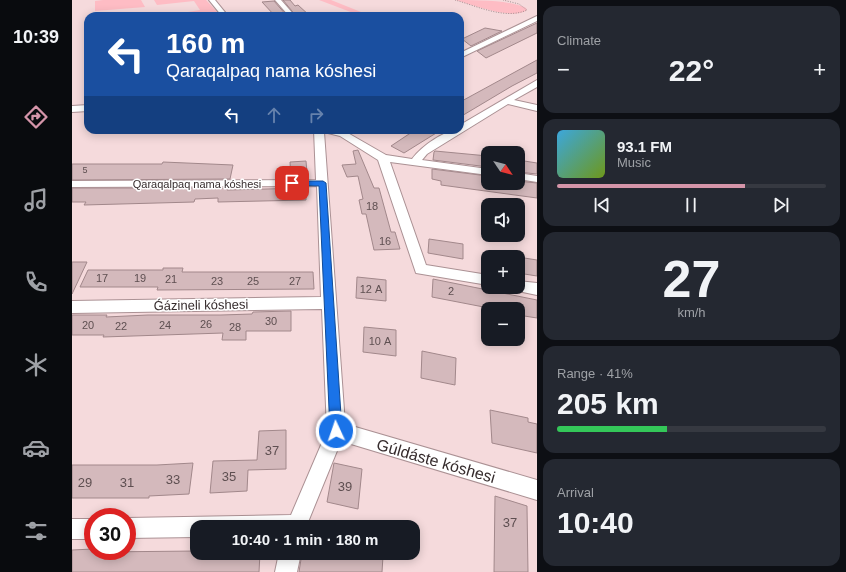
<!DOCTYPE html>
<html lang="en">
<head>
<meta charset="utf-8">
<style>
	body { margin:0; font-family:Arial,sans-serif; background:#242831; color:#f1f3f6; height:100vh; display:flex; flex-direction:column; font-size:15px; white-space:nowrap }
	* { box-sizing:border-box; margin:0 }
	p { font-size:13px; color:#9ea1a6 }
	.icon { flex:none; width:22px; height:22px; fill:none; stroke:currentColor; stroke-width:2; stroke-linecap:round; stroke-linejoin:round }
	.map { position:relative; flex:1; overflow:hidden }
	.drawer { display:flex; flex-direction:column; gap:6px; padding:6px; background:#0d0f14; width:309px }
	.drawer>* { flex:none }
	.hud { position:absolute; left:12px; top:12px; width:380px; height:122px; border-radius:12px; box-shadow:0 2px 10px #0003; background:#1a4fa0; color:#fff; overflow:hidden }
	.needle { width:26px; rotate:125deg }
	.tools { position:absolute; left:409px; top:146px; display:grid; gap:8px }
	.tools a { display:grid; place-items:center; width:44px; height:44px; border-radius:8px; background:#171b24; box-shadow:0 2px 10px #0003; font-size:20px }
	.speed { position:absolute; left:12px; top:508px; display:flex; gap:8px; font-size:20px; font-weight:700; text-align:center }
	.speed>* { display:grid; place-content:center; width:52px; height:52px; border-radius:50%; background:#171b24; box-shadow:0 2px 10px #0003; line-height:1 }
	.speed .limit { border:6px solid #d22; background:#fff; color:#111 }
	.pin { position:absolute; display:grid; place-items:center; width:34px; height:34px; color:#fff; margin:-17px; border-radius:8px; box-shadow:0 2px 6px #0006 }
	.me { position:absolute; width:44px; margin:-22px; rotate:357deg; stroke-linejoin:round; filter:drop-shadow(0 0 3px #0008) }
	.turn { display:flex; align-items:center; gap:14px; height:84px; padding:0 16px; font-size:18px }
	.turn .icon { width:52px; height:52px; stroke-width:2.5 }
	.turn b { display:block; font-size:28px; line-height:34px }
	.lanes { display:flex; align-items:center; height:38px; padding:0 16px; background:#0003; justify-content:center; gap:20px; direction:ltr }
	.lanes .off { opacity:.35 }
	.big { font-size:30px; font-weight:800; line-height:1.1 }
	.drawer .card { flex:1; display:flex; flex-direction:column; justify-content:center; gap:6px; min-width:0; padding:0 14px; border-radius:12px; background:#242831 }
	.drawer .dial { align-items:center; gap:0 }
	.dial b { font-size:52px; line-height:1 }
	.song { display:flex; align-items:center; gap:12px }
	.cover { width:48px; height:48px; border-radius:6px; background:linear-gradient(135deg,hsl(200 70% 55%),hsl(80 70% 35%)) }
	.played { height:4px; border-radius:2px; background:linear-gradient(90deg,#d595a9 70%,#363941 70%) }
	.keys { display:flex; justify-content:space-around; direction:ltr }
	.heat { display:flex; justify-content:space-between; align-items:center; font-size:22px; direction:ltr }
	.charge { height:6px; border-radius:3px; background:linear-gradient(90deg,#34c759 41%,#363941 0) }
	.trip { position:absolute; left:118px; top:520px; width:230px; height:40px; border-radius:12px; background:#171b24; box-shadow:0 2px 10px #0003; font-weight:800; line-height:40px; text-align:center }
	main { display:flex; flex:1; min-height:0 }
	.dock { display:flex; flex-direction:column; width:72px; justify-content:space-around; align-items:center; background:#090b0e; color:#9ea1a6 }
	.dock .icon { width:28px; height:28px }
	.dock .current { color:#d595a9 }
	.dock b { font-size:18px; color:#f1f3f6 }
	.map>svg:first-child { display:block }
	.green { fill:#febcc4 }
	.building { fill:#d4b9bc; stroke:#a2888b }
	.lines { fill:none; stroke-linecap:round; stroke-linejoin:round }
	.minor-casing { stroke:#ab9194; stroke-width:2 }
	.path { stroke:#a18e8f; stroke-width:1; stroke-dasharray:1 1.5; stroke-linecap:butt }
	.minor { fill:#fff; fill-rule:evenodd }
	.route { fill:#1a73e8; stroke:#114b97 }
	.labels { text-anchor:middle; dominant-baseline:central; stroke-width:3; stroke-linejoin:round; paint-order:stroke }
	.far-number-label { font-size:9px; fill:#5e4f51 }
	.far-street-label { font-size:11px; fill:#362c2d; stroke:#fff }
	.number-label { font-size:11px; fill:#5e4f51 }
	.street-label { font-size:13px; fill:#362c2d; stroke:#fff }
	.near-number-label { font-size:13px; fill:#5e4f51 }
	.near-street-label { font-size:16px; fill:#362c2d; stroke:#fff }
</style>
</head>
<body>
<main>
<nav class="dock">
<b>10:39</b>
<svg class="icon current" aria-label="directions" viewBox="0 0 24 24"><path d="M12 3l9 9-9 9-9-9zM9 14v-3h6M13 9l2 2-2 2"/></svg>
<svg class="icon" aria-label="music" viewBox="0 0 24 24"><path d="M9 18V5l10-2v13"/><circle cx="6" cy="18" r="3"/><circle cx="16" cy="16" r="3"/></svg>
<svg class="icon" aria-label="phone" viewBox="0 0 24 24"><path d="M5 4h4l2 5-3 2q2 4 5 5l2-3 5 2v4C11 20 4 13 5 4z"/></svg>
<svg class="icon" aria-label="climate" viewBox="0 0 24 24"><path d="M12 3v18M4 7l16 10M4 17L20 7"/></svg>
<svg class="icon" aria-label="car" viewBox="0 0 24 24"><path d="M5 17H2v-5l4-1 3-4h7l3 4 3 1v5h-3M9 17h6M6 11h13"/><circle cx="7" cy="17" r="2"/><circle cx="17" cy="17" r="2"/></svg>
<svg class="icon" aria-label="filters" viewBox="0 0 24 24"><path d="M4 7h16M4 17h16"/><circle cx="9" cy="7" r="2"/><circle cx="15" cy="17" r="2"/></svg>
</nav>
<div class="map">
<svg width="465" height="572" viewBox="0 0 465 572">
	<rect width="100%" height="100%" fill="#f5dadc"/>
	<g class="green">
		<polygon points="31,0 69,0 73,7 23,11 23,1"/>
		<polygon points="82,0 134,0 149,16 118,16 116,12 128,10 122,1 85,5"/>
		<polygon points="247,0 259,0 289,12 284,14"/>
		<path d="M383,0c19,0 56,0 71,8l1,2c-14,11 -56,-6 -72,-10z"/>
	</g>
	<g class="building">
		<polygon points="211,0 218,0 223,6 226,5 238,16 224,16"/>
		<polygon points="202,1 215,16 203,16 190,2"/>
		<polygon points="465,23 465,33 414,58 405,51"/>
		<polygon points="413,28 430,31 399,46 390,39"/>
		<polygon points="465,60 465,73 440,86 388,117 388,102"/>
		<polygon points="343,130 369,130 332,153 319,146"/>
		<polygon points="286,150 302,188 307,188 319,232 323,232 328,249 302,250 294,214 290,214 287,200 291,199 286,176 275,177 270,165 284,164 281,151"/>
		<polygon points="363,151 416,156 416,167 361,160 362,152"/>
		<polygon points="446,160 465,163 465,174 446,172"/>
		<polygon points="234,161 235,173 233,173 233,179 219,179 218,162"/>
		<polygon points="91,162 161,165 158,179 0,180 0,164 90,164"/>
		<polygon points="360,169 416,176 416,183 446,183 446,181 465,183 465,198 369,185 369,181 360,179"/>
		<polygon points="0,188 156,188 155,190 234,188 234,200 146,202 146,198 123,199 122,202 12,205 14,202 0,202"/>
		<polygon points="357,239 391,244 391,259 356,253"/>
		<polygon points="446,257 465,260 465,276 446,273"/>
		<polygon points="0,262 15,262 0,294"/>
		<polygon points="91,268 111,268 110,272 241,272 242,289 85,290 86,287 8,287 16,270 91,270"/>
		<polygon points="285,277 314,280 314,301 284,298"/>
		<polygon points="361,279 465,300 465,318 446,315 446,309 422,309 360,297"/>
		<polygon points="219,311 219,331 174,331 174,340 150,340 151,333 31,337 32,335 0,335 0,315 35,315 34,317 76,315 149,315 180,314 181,312"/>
		<polygon points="292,327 324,330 324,356 291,352"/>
		<polygon points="350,351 384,358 383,385 349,378"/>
		<polygon points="418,410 456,418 456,422 465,424 465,453 420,443"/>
		<polygon points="214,430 214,469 176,470 175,491 138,493 141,461 185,460 187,431"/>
		<polygon points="121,463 117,494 77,496 77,498 0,498 0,465 85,465"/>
		<polygon points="262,463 290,469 286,509 255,502"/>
		<polygon points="423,496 455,506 456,572 422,572"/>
		<polygon points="21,549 21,551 26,552 125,551 125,553 188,553 187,572 0,572 0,550"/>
		<polygon points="230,553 300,553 311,556 310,572 227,572"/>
	</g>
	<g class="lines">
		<g class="minor-casing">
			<g id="minor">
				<polygon points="137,0 143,0 156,16 150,16"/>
				<polygon points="203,0 209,0 223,16 217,16"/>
				<polygon points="465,16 465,21 388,58 388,53"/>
				<path d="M465,80v7l-23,13 23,5v6l-29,-7 -81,50 -5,6 66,9v6l-98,-13 36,103 62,10v10l-72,-12 -38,-113 -38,-24 -16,-4 21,292 192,56v20l-196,-59 -35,86h-109v10l-70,1v-20l164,-3 36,-84 -5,-122 -250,4v-12l249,-4 -4,-111 -245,1v-6l244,-1 -2,-50h25l7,2 40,23 26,4c10,-13 32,-29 48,-29v-5z"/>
				<polygon points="16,105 16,111 0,112 0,106"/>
				<polygon points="446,173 465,176 465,182 446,179"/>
				<polygon points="446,281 465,283 465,295 441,290 440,287 446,287"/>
				<rect x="0" y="519" width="21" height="20"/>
				<polygon points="207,553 229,553 225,572 203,572"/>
			</g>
		</g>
		<path class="path" d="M383,0c22,6 50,20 72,10l-8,-6 -16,-4"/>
		<use href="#minor" class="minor"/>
	</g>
	<polygon class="route" points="220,181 251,181 254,183 270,431 268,436 264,437 260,436 258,431 247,186 217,185 217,182"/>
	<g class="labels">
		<g class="far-number-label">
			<text x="13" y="170">5</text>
		</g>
		<g class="far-street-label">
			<text x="125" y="184">Qaraqalpaq nama kóshesi</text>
		</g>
		<g class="number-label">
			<text x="300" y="206">18</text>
			<text x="313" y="241">16</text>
			<text x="30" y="278">17</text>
			<text x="68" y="278">19</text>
			<text x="99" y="279">21</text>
			<text x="145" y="281">23</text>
			<text x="181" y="281">25</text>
			<text x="223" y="281">27</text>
			<text x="299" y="289">12 А</text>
			<text x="379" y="291">2</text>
			<text x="199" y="321">30</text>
			<text x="134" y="324">26</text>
			<text x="16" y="325">20</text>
			<text x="93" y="325">24</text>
			<text x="49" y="326">22</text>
			<text x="163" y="327">28</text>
			<text x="308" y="341">10 А</text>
		</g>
		<g class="street-label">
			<text transform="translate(129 305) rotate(-1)">Ǵázineli kóshesi</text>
		</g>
		<g class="near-number-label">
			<text x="200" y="450">37</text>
			<text x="157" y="476">35</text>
			<text x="101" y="479">33</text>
			<text x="13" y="482">29</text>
			<text x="55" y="482">31</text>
			<text x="273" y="486">39</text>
			<text x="438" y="522">37</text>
		</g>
		<g class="near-street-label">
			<text transform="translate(364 461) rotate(16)">Gúldáste kóshesi</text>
		</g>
	</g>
</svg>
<div class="tools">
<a><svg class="needle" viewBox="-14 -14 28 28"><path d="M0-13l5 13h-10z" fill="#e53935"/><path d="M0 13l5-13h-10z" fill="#9ea1a6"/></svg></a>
<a><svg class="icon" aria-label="sound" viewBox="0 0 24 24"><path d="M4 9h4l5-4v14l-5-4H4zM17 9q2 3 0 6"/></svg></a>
<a>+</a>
<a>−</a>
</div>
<div class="speed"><div class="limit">30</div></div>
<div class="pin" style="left:220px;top:183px;background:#d93025"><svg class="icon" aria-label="arrive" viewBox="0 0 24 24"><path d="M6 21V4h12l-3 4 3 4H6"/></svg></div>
<svg class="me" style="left:264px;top:431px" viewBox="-20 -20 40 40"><circle r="17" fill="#1a73e8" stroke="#fff" stroke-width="3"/><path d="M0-11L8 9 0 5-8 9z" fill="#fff"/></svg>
<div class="trip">10:40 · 1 min · 180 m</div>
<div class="hud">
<div class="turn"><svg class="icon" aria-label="left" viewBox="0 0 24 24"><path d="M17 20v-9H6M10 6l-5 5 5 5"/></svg><div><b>160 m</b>Qaraqalpaq nama kóshesi</div></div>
<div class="lanes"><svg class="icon" aria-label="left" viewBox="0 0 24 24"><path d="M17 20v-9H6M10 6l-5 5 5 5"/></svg><svg class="icon off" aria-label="ahead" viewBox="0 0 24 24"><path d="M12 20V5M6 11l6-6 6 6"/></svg><svg class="icon off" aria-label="right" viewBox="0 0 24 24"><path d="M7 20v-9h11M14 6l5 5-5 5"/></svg></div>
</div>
</div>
<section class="drawer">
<div class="card"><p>Climate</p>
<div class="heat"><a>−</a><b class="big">22°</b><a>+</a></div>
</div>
<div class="card">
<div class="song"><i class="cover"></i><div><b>93.1 FM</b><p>Music</p></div></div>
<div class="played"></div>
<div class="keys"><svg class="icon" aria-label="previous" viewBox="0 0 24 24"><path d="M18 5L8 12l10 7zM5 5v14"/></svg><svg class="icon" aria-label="pause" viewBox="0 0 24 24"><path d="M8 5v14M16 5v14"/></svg><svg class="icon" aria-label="next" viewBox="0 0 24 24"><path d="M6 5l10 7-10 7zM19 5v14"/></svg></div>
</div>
<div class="card dial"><b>27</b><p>km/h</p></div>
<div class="card"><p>Range · 41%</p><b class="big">205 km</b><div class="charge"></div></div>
<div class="card"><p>Arrival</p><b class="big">10:40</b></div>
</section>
</main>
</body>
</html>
